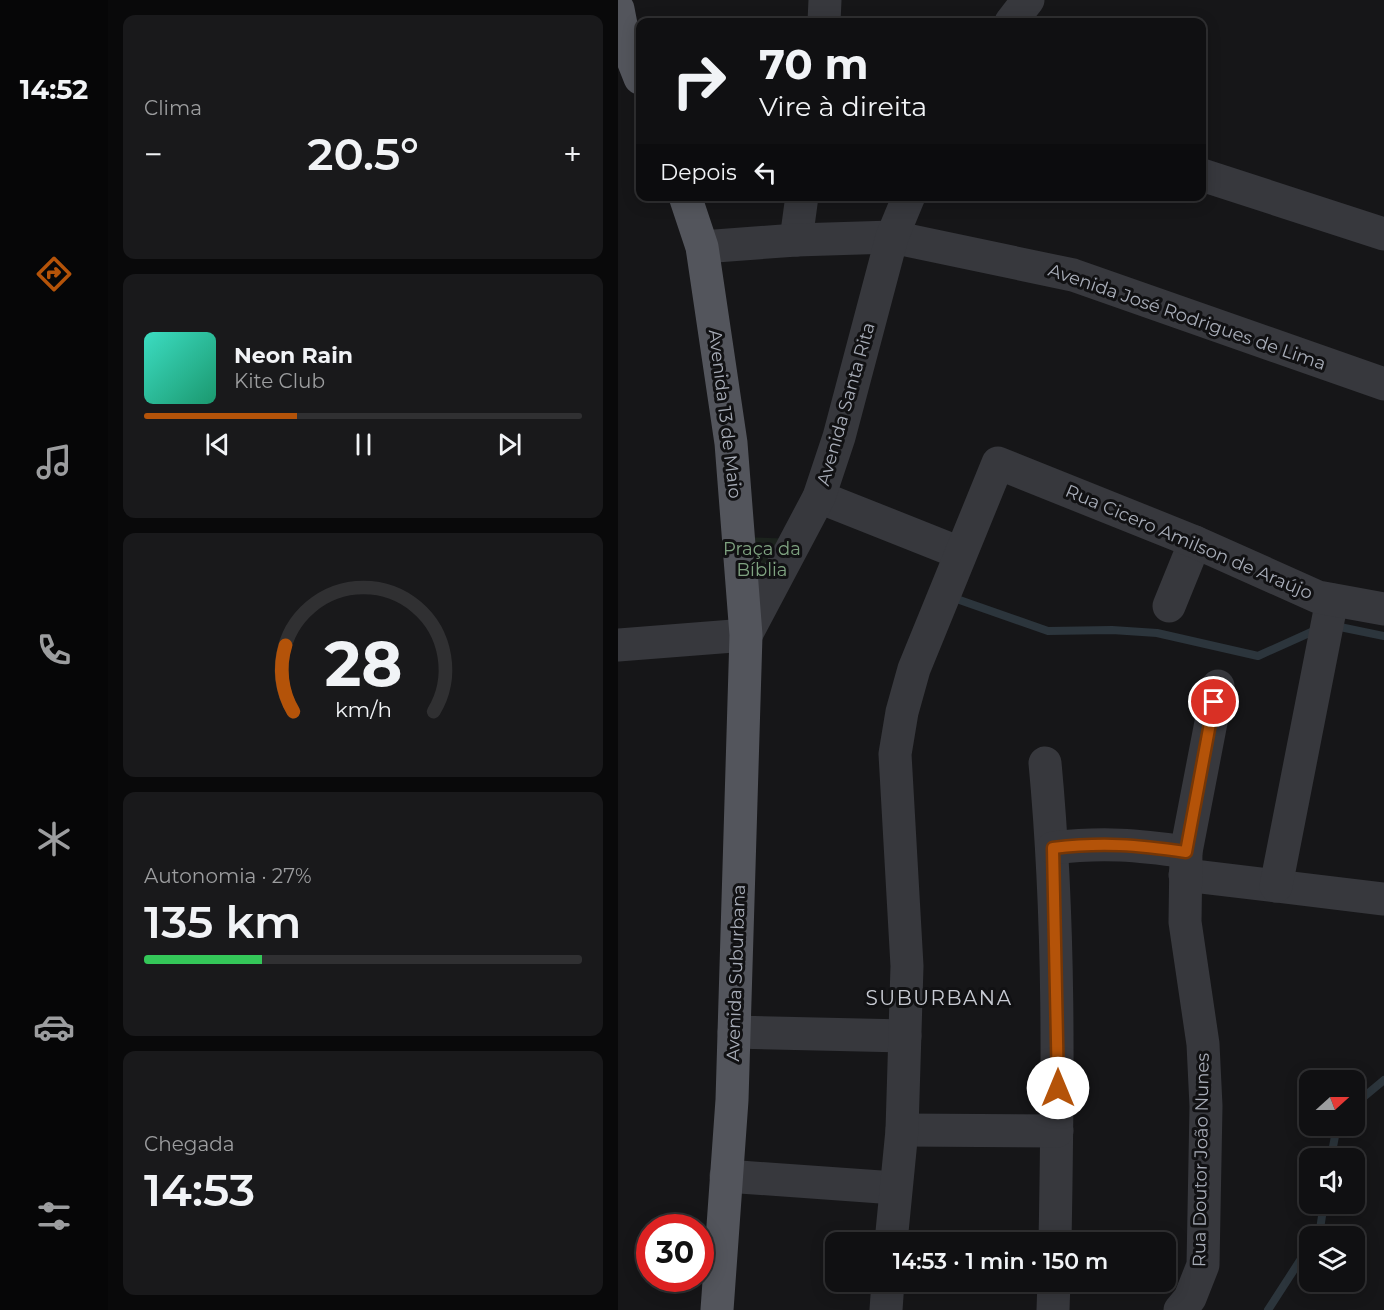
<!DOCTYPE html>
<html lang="pt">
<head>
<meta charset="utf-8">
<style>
	body { margin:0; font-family:Montserrat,sans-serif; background:#19191b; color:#f1f3f6; height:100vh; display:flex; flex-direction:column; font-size:22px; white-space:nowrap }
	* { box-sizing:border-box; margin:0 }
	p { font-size:20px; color:#9c9d9f }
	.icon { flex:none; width:33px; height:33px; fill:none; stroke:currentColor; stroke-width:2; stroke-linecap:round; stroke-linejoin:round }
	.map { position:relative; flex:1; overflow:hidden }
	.sheet { display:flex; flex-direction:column; gap:15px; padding:15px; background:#09090a; width:510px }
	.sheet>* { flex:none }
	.guide { position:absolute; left:18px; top:18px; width:570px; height:183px; border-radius:12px; box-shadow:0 3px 15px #0003,0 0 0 2px #303032; background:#101012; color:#f1f3f6; overflow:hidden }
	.needle { width:39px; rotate:69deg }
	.fabs { position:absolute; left:681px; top:1070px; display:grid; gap:12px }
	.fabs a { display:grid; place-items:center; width:66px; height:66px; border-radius:12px; background:#101012; box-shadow:0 3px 15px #0003,0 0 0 2px #303032; font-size:30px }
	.speed { position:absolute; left:18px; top:1214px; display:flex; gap:12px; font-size:30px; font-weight:700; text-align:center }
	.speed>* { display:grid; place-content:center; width:78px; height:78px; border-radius:50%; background:#101012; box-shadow:0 3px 15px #0003,0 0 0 2px #303032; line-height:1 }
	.speed .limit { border:9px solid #d22; background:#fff; color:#111 }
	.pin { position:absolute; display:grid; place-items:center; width:51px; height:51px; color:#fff; margin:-26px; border:3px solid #fff; border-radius:50%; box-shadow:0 2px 6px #0007 }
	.me { position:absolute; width:66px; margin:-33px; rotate:0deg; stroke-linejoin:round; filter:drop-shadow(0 0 4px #0008) }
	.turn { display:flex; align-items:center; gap:21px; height:126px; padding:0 24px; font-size:27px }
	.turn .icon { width:78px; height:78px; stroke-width:2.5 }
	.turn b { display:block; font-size:42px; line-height:51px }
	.then { display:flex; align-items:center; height:57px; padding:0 24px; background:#0003; gap:12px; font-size:22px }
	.big { font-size:45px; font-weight:600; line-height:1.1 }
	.sheet .tile { flex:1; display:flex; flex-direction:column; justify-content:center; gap:9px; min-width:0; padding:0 21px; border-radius:12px; background:#19191b }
	.sheet .dial { align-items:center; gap:0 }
	.dial svg { height:156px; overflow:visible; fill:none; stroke:#303032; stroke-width:7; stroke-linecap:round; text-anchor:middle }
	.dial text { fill:#f1f3f6; stroke:none }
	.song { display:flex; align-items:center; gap:18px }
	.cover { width:72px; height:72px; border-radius:9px; background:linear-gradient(135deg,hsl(170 70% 55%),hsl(160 70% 35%)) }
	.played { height:6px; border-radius:3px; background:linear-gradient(90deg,#b45309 35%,#303032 35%) }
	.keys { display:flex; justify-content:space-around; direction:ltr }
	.heat { display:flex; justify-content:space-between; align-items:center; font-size:33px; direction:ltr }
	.charge { height:9px; border-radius:4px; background:linear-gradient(90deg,#34c759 27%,#303032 0) }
	.trip { position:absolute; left:207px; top:1232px; width:351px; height:60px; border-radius:12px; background:#101012; box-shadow:0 3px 15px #0003,0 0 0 2px #303032; font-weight:600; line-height:60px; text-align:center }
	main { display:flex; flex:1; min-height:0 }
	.tab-bar { display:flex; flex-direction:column; width:108px; justify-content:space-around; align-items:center; background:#060607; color:#9c9d9f }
	.tab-bar .icon { width:42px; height:42px }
	.tab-bar .active { color:#b45309 }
	.tab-bar b { font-size:27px; color:#f1f3f6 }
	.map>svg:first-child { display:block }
	.green { fill:#1c231d }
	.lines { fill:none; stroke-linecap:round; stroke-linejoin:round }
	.stream { stroke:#2c353c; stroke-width:8 }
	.minor { stroke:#37383d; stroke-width:33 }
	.major { stroke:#53555c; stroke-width:33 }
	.route-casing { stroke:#753606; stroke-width:15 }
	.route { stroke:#b45309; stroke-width:10 }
	.labels { text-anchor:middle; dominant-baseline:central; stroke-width:6; stroke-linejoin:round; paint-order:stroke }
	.street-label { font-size:18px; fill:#a8adb8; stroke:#111113 }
	.park-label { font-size:18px; fill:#7fa381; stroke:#111113 }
	.neighbourhood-label { font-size:20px; letter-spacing:1.5px; fill:#c9ccd4; stroke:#111113 }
</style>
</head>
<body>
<main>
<nav class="tab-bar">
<b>14:52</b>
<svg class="icon active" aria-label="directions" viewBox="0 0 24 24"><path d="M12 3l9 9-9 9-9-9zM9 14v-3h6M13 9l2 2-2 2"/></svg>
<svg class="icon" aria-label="music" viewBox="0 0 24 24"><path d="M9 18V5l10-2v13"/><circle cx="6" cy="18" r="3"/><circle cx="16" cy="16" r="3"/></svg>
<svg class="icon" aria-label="phone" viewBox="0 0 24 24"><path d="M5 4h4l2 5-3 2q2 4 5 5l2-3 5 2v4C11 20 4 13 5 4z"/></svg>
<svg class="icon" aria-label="climate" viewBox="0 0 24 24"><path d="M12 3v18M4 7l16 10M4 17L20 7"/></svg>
<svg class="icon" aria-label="car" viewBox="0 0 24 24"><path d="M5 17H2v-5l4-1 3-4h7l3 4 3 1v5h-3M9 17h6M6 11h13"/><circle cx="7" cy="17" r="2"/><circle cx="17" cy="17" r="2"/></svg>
<svg class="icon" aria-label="filters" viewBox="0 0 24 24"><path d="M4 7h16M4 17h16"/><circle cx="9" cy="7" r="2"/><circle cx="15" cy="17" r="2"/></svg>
</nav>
<section class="sheet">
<div class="tile"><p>Clima</p>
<div class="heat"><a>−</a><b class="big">20.5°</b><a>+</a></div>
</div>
<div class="tile">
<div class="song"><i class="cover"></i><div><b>Neon Rain</b><p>Kite Club</p></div></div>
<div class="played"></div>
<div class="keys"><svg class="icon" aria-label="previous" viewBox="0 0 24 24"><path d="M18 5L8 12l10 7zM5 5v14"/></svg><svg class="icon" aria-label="pause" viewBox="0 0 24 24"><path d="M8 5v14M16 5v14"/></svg><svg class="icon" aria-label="next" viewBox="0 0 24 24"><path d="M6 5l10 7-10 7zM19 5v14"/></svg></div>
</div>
<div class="tile dial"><svg viewBox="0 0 100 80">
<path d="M14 69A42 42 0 1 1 86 69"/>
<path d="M14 69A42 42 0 0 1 10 35" stroke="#b45309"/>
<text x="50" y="56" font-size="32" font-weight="700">28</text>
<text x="50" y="72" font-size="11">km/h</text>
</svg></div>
<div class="tile"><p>Autonomia · 27%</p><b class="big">135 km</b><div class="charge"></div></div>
<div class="tile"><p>Chegada</p><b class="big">14:53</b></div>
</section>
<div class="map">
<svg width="766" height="1310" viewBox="0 0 766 1310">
	<rect width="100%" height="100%" fill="#161618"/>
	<polygon class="green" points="121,537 179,539 128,635"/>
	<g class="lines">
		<g class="stream">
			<polyline points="333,597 430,631 494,630 539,633 640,656 700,629"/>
			<polyline points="717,626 766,636"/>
			<polyline points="736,1105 766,1080"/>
			<polyline points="713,1158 719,1125"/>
			<polyline points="698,1236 702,1229 706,1203"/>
			<polyline points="650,1310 692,1245"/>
		</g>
		<g class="minor">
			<polyline points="206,22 207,0"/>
			<polyline points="393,22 410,0"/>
			<polyline points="584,175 766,234"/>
			<polyline points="178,240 184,196"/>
			<polyline points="84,247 178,240 274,237 455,275 766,384"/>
			<polyline points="201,497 342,553"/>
			<polyline points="551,606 577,542"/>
			<polyline points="0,645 128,635 201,497 221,437 274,237 291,196"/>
			<path d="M427,763c15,159 13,319 10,479"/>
			<path d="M435,848c50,-6 84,-3 133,4"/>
			<polyline points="567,875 766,899"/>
			<polyline points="658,886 714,600"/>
			<polyline points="116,1032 287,1036"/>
			<polyline points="284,1130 439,1131"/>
			<polyline points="108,1176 277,1188"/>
			<polyline points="273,1242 284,1130 289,966 277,754 284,712 296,669 380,463 577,542 700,597 766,609"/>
			<polyline points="268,1310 270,1281"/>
			<polyline points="435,1310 436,1281"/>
			<polyline points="562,1310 572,1298 585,1265 588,1106 585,1044 567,922 568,852 600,686"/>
		</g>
		<g class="major">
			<polyline points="0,9 5,35 22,78"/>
			<polyline points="67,196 84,247 113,443 128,635 114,1100 99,1310"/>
		</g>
	</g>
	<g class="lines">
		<g class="route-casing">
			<path id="route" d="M440,1088l-5,-240c50,-6 84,-3 133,4l28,-150"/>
		</g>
		<use href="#route" class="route"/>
	</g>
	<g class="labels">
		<g class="street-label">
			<text transform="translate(569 317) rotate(19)">Avenida José Rodrigues de Lima</text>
			<text transform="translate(228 404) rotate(-74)">Avenida Santa Rita</text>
			<text transform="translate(107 414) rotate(83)">Avenida 13 de Maio</text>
			<text transform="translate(571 542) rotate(23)">Rua Cicero Amilson de Araújo</text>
			<text transform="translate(118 973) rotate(-88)">Avenida Suburbana</text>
			<text transform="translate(583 1160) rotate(-89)">Rua Doutor João Nunes</text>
		</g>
		<g class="park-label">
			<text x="144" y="549">Praça da<tspan x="144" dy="21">Bíblia</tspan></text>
		</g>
		<g class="neighbourhood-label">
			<text x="321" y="998">SUBURBANA</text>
		</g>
	</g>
</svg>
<div class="fabs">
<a><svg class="needle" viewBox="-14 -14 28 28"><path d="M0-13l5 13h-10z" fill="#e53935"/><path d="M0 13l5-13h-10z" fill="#9c9d9f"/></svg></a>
<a><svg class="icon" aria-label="sound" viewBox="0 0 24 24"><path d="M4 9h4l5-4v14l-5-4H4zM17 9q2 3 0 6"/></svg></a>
<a><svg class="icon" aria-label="layers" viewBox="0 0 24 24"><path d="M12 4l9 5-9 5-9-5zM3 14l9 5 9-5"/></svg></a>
</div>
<div class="speed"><div class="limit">30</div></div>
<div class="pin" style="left:596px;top:702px;background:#d93025"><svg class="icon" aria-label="arrive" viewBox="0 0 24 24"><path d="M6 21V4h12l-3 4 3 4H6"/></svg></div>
<svg class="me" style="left:440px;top:1088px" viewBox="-20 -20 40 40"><circle r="19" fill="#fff"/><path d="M0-13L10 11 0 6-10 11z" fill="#b45309"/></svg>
<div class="trip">14:53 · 1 min · 150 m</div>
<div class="guide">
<div class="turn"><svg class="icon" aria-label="right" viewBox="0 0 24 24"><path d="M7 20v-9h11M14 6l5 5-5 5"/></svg><div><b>70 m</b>Vire à direita</div></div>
<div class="then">Depois<svg class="icon" aria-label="left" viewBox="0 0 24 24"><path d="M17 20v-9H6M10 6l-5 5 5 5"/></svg></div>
</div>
</div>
</main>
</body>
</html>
